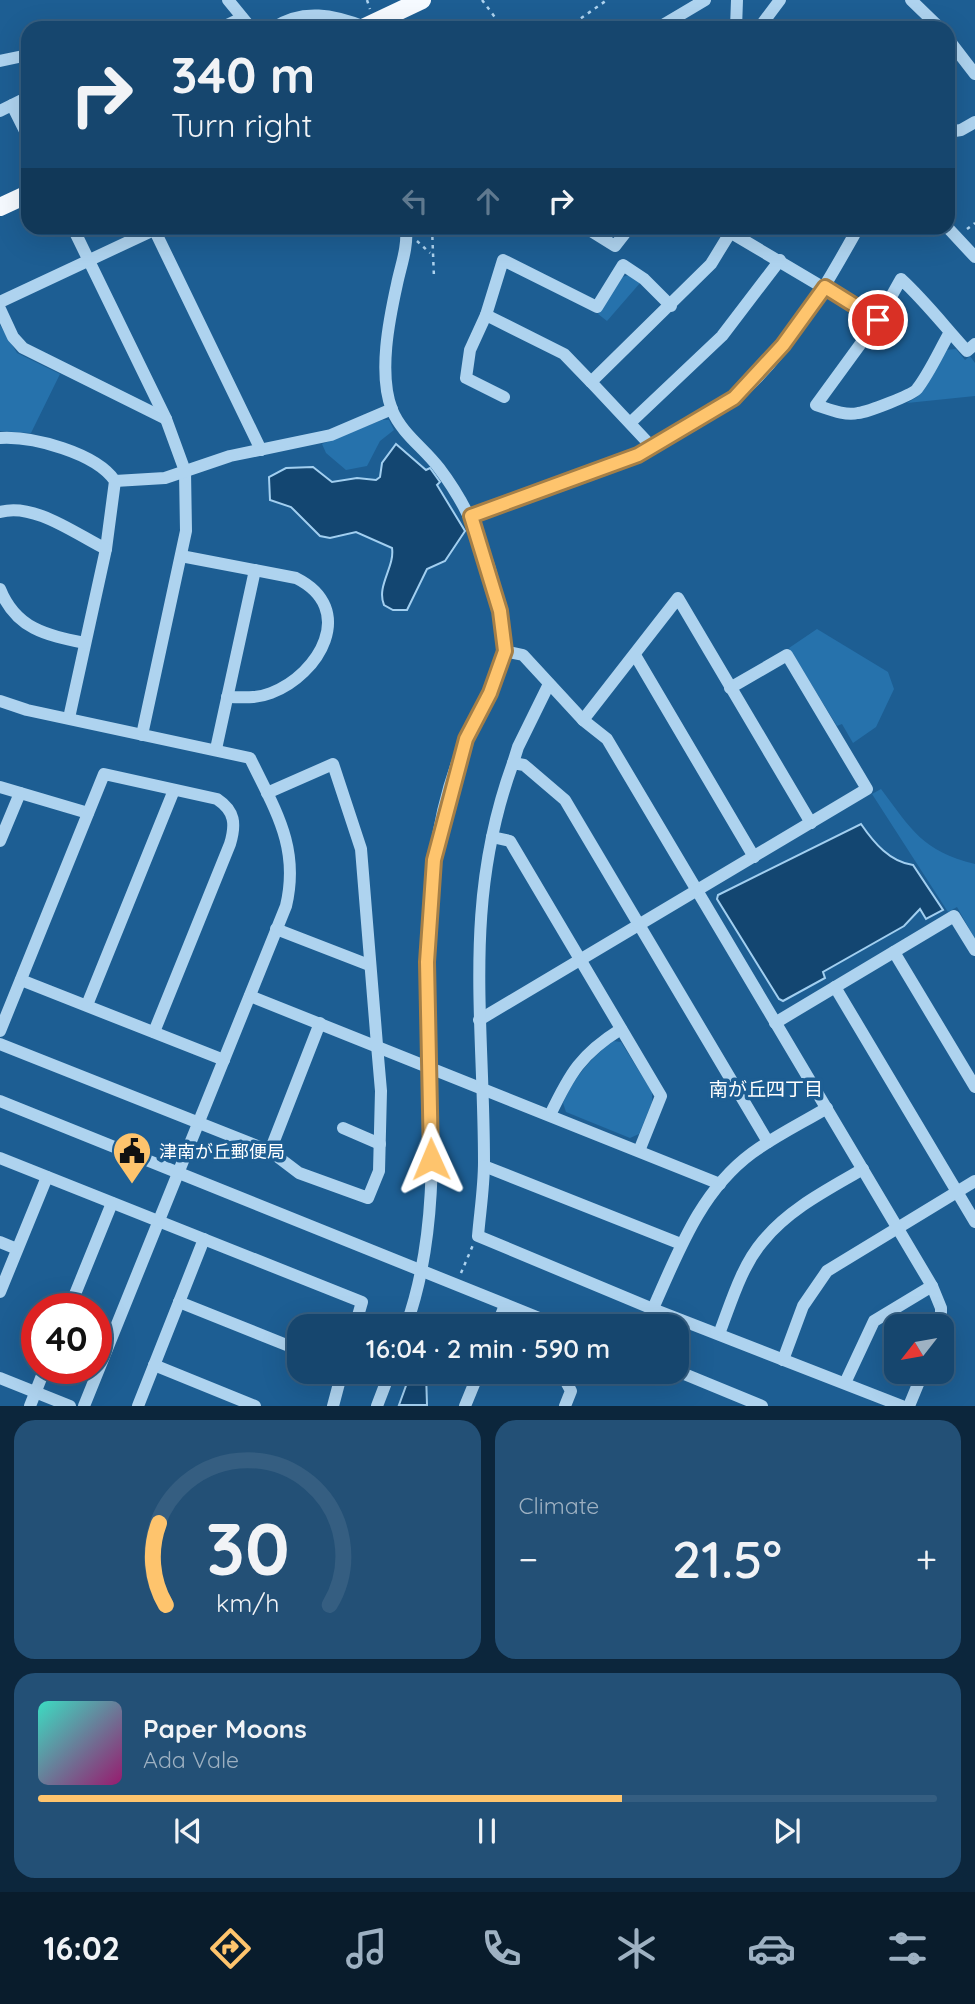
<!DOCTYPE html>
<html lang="en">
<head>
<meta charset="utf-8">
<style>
	body { margin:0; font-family:Quicksand,"Noto Sans JP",sans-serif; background:#235076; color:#f1f3f6; height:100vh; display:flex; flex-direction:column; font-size:26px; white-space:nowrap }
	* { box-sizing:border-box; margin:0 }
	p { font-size:23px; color:#9eb1c2 }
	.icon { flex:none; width:38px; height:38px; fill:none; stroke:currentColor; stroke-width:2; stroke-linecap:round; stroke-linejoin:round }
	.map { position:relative; height:1406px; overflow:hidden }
	.drawer { display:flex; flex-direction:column; gap:14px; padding:14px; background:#0c263c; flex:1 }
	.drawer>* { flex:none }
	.top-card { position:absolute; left:21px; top:21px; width:934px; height:214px; border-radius:21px; box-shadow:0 7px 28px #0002,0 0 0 2px #355e81; background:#16466e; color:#f1f3f6; overflow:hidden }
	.needle { width:46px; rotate:239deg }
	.fabs { position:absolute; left:884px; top:1314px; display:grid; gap:14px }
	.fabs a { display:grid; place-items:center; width:70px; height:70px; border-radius:14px; background:#16466e; box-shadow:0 7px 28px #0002,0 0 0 2px #355e81; font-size:35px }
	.speed { position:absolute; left:21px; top:1293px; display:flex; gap:14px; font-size:35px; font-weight:700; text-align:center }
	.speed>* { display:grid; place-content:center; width:91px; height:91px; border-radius:50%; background:#16466e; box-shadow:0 7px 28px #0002,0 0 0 2px #355e81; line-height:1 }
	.speed .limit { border:10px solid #d22; background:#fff; color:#111 }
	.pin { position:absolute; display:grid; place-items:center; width:60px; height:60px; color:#fff; margin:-30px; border:4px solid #fff; border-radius:50%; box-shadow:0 2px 7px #0007 }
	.me { position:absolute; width:77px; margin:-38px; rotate:359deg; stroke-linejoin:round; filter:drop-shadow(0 0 5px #0008) }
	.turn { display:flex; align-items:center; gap:24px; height:147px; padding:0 35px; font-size:32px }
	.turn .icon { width:91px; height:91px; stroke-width:2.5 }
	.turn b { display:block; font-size:49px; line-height:60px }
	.lanes { display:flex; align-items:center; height:66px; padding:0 35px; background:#0003; justify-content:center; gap:35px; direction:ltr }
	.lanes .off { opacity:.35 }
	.big { font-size:52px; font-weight:600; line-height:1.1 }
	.drawer .widget { flex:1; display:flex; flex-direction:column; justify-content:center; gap:10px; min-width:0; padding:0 24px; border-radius:21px; background:#235076 }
	.drawer .dial { align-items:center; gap:0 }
	.dial svg { height:182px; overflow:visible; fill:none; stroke:#355e81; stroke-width:7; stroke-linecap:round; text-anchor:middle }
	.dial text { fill:#f1f3f6; stroke:none }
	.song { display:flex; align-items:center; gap:21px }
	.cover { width:84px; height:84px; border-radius:10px; background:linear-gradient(135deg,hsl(170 70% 55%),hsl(320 70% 35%)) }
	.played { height:7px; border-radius:4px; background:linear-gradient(90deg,#fec46d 65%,#355e81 65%) }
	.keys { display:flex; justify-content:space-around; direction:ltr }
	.heat { display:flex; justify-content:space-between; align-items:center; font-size:38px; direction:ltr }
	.drawer .tiles { flex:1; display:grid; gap:14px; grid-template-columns:1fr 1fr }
	.widget:last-child { grid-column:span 2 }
	.trip { position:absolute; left:287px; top:1314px; width:402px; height:70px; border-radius:21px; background:#16466e; box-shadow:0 7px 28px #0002,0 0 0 2px #355e81; font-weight:600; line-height:70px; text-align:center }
	.tab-bar { display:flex; height:112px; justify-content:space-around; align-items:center; background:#091c2c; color:#9eb1c2 }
	.tab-bar .icon { width:49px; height:49px }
	.tab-bar .selected { color:#fec46d }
	.tab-bar b { font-size:32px; color:#f1f3f6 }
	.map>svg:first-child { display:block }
	.green { fill:#2672ac }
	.water { fill:#134671; stroke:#a2cff0; stroke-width:2 }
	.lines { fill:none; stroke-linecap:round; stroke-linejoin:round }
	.path { stroke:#aed3ef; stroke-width:2.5; stroke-dasharray:3.5 5; stroke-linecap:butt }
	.minor { stroke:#aed3ef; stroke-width:12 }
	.major { stroke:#f6faff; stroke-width:18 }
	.route-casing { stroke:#a57f47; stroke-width:18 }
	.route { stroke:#fec46d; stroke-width:12 }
	.labels { text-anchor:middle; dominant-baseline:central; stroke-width:7; stroke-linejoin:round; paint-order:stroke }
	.poi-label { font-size:18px; fill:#fff; stroke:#1d5e93; text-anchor:start }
	.neighbourhood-label { font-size:19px; fill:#fff; stroke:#1d5e93 }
</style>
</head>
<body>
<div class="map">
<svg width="975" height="1406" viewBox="0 0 975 1406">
	<rect width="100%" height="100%" fill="#1d5e93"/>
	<g class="green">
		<polygon points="629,275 640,283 607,321 598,314 622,277"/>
		<polygon points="0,325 17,353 60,374 31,433 0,431"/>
		<polygon points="956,349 965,360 970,356 975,363 975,396 907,403 917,397 945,350"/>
		<polygon points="382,420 389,420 394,430 380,441 367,466 346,470 326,453 322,444"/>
		<polygon points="817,629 888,672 894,689 876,727 853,743 842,724 837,726 789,648"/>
		<path d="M881,789c31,41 41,62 94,75v75l-18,-32 -9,5 -76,-118z"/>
		<path d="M613,1041l8,1 31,50v10l-13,32 -9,4 -64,-26 -3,-9c12,-27 27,-44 50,-62z"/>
	</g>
	<g class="water">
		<path d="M396,444l30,26 4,-2 10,14 -3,3 28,46 -20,30 -18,8 -20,41h-14l-9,-5c-8,-19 11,-38 8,-57l-36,-16 -26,6 -10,-2 -29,-29 -21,-7 -1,-23 17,-9 27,-1 19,15 25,-4 19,2 4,-3 2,-14z"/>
		<path d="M861,824c13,19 29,38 52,41l30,45 -17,9 -6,-10 -16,17 -81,46 2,6 -42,23 -4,-2 -62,-100 1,-4z"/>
		<polygon points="411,1372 426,1373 427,1405 399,1405"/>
	</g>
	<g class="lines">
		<g class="path">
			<polyline points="367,0 370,9"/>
			<polyline points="482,0 503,28"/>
			<polyline points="567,28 607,0"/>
			<polyline points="432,228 434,278"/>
			<polyline points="967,229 975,223"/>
			<polyline points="419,234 433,234"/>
			<polyline points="417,241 430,253"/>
			<polyline points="461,1273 473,1245"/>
		</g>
		<g class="minor">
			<polyline points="228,0 251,28"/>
			<polyline points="911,0 940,28"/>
			<polyline points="829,27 830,28"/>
			<polyline points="221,28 242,18"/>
			<path d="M273,28c30,-20 61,-13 92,-1"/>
			<polyline points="658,28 705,0"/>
			<polyline points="736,28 737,0"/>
			<polyline points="759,28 780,0"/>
			<polyline points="948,39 975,74"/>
			<polyline points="0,61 28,55"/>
			<polyline points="12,105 28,137"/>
			<polyline points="0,111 28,97"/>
			<polyline points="948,132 961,130 975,122"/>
			<polyline points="73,228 166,419 185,471 186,531 142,735"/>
			<polyline points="586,228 615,246 629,228"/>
			<polyline points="723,228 878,320"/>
			<polyline points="948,228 975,257"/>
			<polyline points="154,229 261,450"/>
			<polyline points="0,302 158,228"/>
			<polyline points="0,309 13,337 23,348 166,419"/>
			<polyline points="486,315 503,260 597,307 623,265 644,279 671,306"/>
			<path d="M950,332c-11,19 -20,40 -33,57 -5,6 -49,23 -59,24 -14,3 -29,-4 -42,-8l62,-85 23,-41c24,22 44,48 66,72l8,-7"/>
			<polyline points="504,397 466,378 470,350 486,315 564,354 591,382"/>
			<polyline points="630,423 722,336 780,260"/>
			<path d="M0,438c33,-2 96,15 115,43l-9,68 -37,169"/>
			<polyline points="652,447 591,382 711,264 730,233"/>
			<polyline points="115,481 165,478 230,456 331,435 392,409"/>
			<path d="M0,512c34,-10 77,23 106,37"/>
			<path d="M470,516c91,-32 184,-59 263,-117 50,-37 95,-117 125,-171"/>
			<path d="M181,556l115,22c62,31 23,97 -25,115 -15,6 -29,4 -44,4"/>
			<path d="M0,589c16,40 46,46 85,54"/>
			<polyline points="504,651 523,655 583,720"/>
			<polyline points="635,655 754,857"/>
			<path d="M0,701l27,9 223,48c25,52 50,89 36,148l-202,500"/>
			<polyline points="216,749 255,570"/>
			<polyline points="513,763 518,747 549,684"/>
			<polyline points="0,787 88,813"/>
			<polyline points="811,823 678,598 583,720 607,739 932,1286 941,1308 941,1326"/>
			<polyline points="492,837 510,841 661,1096 639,1151"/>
			<polyline points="0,841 20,793"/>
			<polyline points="276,929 369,965"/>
			<polyline points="894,952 975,1087"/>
			<polyline points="21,980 224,1060"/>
			<polyline points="835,987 975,1222"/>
			<polyline points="250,996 720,1184"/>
			<polyline points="87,1005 174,790"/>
			<polyline points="479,1020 867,789 787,655 730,688"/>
			<polyline points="775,1023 954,916 975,950"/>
			<path d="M0,1031l104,-257 113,25c18,12 19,25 13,45l-76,188"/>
			<polyline points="0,1044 270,1151 299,1173 368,1198 379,1171 381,1091 377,1045 361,849 333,764 267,793"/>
			<polyline points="0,1101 559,1326"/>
			<path d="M550,1115c20,-42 31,-61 71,-86"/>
			<polyline points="343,1128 380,1144"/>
			<path d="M768,1142l-203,-342 -41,-35 -11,-2c-51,140 -29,256 -29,399 0,25 -4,50 -6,74l175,73 249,97"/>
			<polyline points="270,1151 320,1023"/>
			<polyline points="0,1158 362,1302 355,1326"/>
			<polyline points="484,1166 681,1244"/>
			<polyline points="0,1242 17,1249"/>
			<polyline points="0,1292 47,1177"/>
			<polyline points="179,1302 299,1350"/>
			<polyline points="69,1309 112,1203"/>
			<path d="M406,1326c52,-144 6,-313 28,-464 5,-39 16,-85 32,-122 14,-35 41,-68 37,-107 -6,-59 -29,-119 -64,-165 -15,-20 -37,-34 -47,-58 -14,-36 -3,-90 5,-126 4,-19 11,-37 9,-56"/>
			<polyline points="497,1326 505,1305"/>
			<path d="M645,1326c29,-61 50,-131 107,-173 23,-17 50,-30 75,-45"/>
			<path d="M719,1334c12,-31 22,-67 44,-93 26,-32 64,-51 100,-72"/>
			<polyline points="783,1360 803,1306 827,1271 975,1181"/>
			<polyline points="154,1365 255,1406"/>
			<polyline points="677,1371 762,1406"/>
			<polyline points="550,1372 564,1378 571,1391 565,1406"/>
			<polyline points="0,1378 70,1406"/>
			<polyline points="845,1383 874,1321 932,1286"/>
			<polyline points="30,1406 45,1368"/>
			<polyline points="138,1406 204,1239"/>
			<polyline points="333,1406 342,1372"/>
			<polyline points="377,1406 390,1372"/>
			<polyline points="465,1406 479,1372"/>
			<polyline points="909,1406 923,1372"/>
		</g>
		<g class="major">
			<polyline points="363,28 422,0"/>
			<polyline points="0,207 28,194"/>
		</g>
	</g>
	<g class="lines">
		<g class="route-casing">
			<polyline id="route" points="431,1159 427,962 434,860 466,739 490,693 505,651 500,611 471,516 638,455 734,398 783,345 825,287 878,320"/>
		</g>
		<use href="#route" class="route"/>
	</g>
	<defs>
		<g id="civic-pin" transform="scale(2.0125)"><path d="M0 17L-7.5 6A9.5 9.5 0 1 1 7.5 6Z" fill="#fec46d" stroke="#1d5e93"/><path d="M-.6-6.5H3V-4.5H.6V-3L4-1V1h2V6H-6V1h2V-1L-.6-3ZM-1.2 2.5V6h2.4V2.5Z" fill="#111"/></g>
	</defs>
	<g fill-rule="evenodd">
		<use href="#civic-pin" x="132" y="1151"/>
	</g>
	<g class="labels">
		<g class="poi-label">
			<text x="159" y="1151">津南が丘郵便局</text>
		</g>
		<g class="neighbourhood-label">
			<text x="766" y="1089">南が丘四丁目</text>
		</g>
	</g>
</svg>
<div class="fabs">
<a><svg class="needle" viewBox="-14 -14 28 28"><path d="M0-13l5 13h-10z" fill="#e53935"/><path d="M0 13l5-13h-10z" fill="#9eb1c2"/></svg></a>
</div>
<div class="speed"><div class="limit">40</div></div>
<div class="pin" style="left:878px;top:320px;background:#d93025"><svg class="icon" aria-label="arrive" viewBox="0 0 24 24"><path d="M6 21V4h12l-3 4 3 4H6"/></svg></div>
<svg class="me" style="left:431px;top:1159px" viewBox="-20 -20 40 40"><path d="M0-17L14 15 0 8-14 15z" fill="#fec46d" stroke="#fff" stroke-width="4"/></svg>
<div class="trip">16:04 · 2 min · 590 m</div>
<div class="top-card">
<div class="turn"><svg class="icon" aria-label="right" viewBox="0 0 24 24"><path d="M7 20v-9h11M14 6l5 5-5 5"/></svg><div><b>340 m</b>Turn right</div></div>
<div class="lanes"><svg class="icon off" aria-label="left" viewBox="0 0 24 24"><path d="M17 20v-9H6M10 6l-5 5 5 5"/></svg><svg class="icon off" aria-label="ahead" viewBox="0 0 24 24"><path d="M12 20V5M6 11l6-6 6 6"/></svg><svg class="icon" aria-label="right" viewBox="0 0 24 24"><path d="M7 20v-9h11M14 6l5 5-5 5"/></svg></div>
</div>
</div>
<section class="drawer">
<div class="tiles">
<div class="widget dial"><svg viewBox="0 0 100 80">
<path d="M14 69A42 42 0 1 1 86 69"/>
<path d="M14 69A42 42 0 0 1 11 33" stroke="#fec46d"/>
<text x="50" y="56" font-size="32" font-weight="700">30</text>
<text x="50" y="72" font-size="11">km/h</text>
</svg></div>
<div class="widget"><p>Climate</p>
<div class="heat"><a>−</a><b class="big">21.5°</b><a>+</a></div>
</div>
<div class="widget">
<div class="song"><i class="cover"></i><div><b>Paper Moons</b><p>Ada Vale</p></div></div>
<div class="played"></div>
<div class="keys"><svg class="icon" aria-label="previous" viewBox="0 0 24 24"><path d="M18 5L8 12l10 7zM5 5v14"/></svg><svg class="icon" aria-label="pause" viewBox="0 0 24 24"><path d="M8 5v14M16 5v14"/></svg><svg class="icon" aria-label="next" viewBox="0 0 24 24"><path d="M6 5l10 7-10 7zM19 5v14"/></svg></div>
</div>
</div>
</section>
<nav class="tab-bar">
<b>16:02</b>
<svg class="icon selected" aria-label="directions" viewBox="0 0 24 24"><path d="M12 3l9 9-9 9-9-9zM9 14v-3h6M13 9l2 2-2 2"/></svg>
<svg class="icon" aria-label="music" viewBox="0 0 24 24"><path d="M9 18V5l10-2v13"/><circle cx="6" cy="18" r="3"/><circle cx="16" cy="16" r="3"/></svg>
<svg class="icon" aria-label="phone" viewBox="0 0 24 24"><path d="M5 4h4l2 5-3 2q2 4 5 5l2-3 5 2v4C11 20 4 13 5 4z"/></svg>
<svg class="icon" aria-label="climate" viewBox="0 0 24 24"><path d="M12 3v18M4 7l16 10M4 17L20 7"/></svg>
<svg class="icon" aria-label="car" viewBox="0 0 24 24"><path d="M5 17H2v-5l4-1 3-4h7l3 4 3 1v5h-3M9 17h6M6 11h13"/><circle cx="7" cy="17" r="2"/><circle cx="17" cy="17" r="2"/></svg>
<svg class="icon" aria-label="filters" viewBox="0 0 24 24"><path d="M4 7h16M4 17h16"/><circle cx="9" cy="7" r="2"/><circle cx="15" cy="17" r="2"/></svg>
</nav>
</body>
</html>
